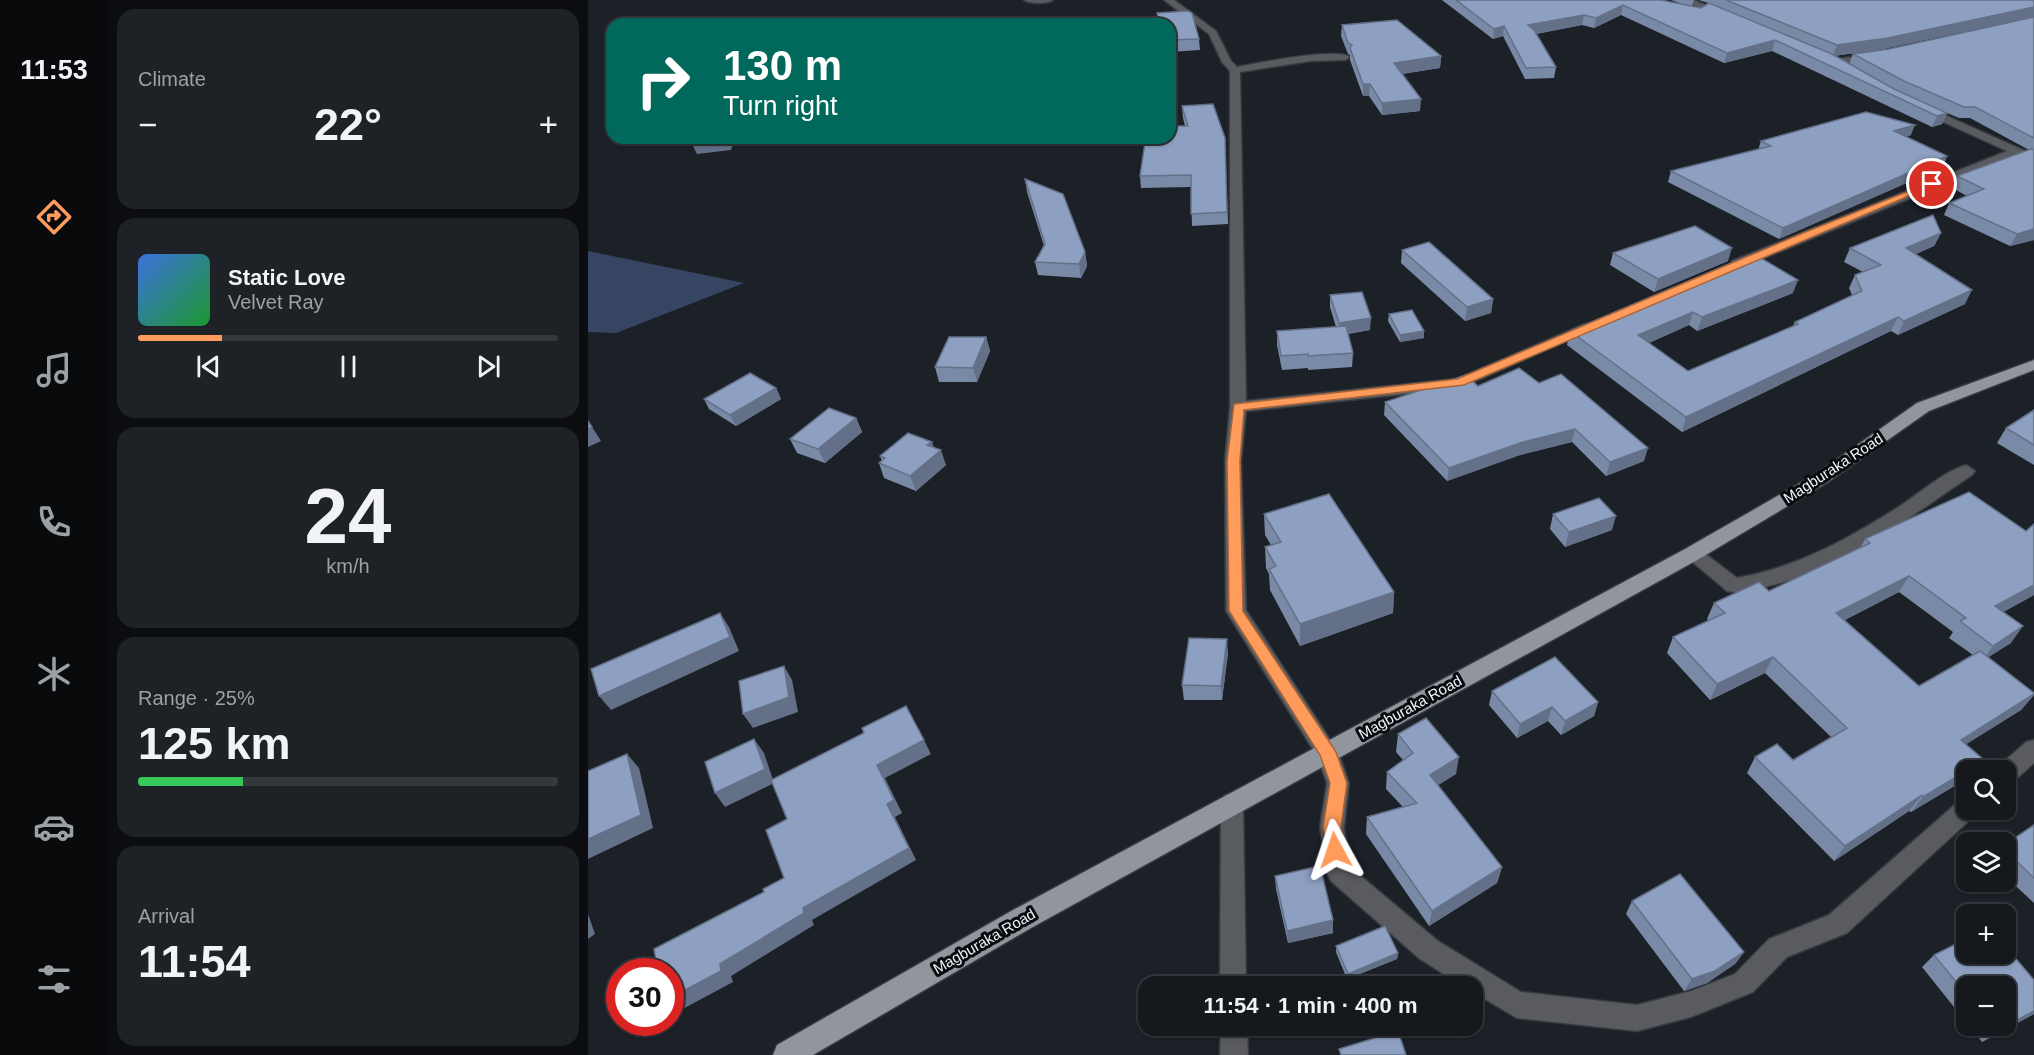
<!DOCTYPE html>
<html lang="en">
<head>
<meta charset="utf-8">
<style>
	body { margin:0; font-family:Arial,sans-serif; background:#1e2126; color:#f1f3f6; height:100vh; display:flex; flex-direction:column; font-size:22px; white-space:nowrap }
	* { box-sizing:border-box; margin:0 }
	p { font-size:20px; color:#9da0a4 }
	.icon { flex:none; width:33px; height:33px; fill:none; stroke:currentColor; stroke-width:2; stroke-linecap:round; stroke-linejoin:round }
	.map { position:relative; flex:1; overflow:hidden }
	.drawer { display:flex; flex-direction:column; gap:9px; padding:9px; background:#0c0d10; width:480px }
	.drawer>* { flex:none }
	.guide { position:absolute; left:18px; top:18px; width:570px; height:126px; border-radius:18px; box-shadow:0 2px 4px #0004,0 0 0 2px #34373b; background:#00695c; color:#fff; overflow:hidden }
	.controls { position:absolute; left:1368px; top:760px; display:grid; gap:12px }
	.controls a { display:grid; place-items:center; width:60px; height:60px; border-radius:12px; background:#15181d; box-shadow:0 2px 4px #0004,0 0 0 2px #34373b; font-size:30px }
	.speed { position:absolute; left:18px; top:958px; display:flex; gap:12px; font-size:30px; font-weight:700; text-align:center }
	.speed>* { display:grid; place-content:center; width:78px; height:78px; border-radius:50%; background:#15181d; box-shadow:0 2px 4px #0004,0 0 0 2px #34373b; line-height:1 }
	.speed .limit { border:9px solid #d22; background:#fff; color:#111 }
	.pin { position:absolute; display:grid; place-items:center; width:51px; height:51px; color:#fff; margin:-26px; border:3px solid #fff; border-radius:50%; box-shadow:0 2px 6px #0007 }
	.me { position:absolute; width:66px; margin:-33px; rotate:355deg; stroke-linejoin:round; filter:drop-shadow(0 0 4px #0008) }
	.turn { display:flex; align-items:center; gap:21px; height:126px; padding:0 18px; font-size:27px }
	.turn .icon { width:78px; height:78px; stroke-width:2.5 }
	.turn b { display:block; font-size:42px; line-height:51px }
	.big { font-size:45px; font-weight:700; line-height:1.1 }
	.drawer .card { flex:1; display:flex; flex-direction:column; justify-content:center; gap:9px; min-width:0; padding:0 21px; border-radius:18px; background:#1e2126 }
	.drawer .dial { align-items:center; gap:0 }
	.dial b { font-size:78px; line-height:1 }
	.song { display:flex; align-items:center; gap:18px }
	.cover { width:72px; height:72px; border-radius:9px; background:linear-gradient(135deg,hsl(220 70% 55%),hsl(130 70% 35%)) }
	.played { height:6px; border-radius:3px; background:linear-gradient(90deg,#ff9b5b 20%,#34373b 20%) }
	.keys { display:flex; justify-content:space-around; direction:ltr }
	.heat { display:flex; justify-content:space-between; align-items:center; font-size:33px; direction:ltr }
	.charge { height:9px; border-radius:4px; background:linear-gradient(90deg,#34c759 25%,#34373b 0) }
	.trip { position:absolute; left:550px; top:976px; width:345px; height:60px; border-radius:18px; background:#15181d; box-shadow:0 2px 4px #0004,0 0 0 2px #34373b; font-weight:700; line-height:60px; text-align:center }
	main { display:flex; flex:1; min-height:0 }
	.menu { display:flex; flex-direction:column; width:108px; justify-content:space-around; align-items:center; background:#080a0c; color:#9da0a4 }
	.menu .icon { width:42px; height:42px }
	.menu .on { color:#ff9b5b }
	.menu b { font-size:27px; color:#f1f3f6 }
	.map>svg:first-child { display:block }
	.forest { fill:#364662 }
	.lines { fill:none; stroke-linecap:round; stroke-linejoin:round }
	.minor-casing { stroke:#363a40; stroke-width:3 }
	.major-casing { stroke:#363a40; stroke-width:3 }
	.minor { fill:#595b5e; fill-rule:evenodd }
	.major { fill:#91959d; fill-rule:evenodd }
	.wall { fill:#798aa7; fill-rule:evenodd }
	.shaded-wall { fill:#637088 }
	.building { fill:#8da0c2; stroke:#637088; stroke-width:1.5 }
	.route { fill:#ff9b5b; stroke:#a6653b; stroke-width:1.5 }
	.labels { text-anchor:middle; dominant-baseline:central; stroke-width:6; stroke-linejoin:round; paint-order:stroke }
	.street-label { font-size:15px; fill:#f2f5fa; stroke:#080a0d }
</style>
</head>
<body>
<main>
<nav class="menu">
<b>11:53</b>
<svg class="icon on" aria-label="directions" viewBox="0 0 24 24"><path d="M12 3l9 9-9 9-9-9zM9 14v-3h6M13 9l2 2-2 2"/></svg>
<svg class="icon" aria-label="music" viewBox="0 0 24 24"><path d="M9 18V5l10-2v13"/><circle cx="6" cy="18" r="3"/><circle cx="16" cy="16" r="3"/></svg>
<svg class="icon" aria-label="phone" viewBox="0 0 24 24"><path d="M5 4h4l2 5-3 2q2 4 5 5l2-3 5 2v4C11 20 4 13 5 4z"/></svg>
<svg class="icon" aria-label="climate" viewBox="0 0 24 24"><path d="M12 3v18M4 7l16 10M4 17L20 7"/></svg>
<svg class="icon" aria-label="car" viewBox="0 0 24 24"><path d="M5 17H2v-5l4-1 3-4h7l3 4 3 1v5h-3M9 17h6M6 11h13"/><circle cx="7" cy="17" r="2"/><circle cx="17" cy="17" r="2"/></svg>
<svg class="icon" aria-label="filters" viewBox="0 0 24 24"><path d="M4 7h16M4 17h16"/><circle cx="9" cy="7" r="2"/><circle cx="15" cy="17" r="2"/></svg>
</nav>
<section class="drawer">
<div class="card"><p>Climate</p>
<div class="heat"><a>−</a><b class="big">22°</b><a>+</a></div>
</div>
<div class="card">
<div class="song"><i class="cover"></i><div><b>Static Love</b><p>Velvet Ray</p></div></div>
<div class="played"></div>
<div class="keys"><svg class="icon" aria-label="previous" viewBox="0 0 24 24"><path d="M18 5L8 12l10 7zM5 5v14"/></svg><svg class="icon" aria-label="pause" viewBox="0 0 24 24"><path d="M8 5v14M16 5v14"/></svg><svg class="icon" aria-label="next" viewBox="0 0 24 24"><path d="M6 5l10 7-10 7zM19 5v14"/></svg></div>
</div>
<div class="card dial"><b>24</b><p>km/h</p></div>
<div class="card"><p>Range · 25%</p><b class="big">125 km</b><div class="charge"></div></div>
<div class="card"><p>Arrival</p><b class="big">11:54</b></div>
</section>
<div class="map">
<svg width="1446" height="1055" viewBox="0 0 1446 1055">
	<rect width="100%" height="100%" fill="#1c2027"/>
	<polygon class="forest" points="0,251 156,283 28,333 0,332"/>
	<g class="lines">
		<g class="minor-casing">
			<g id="minor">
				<path d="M436,0h29c-6,4 -23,4 -29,0z"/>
				<path d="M576,0h10l42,31 15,30 6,6c21,-4 99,-20 113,-10l-5,3 -34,1 -71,11 6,329 211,-22 128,-55h10l2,3 -137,61 -214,23 -5,50 5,149 92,142 11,31 -5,44 6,40 88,74 83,51 116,13 54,-14 44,-17 34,-35 60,-24 129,-113 8,-3v11h11l-3,6 -127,117 -60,24 -34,35 -62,25 -54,14 -120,-13 -44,-26v-5h-9l-44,-28 -89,-78 -4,-8 -7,-46 7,-44 -10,-27 -91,-145 -1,-150 5,-54v-336l-8,-9 -13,-28z"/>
				<polygon points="1094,0 1106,0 1142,16 1134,18"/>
				<polygon points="1286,53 1291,56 1289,58 1244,64 1239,61"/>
				<polygon points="1331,107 1339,107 1446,155 1446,162 1428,155 1154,267 1144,267 1144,261 1419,151 1331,111"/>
				<path d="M1378,465l9,6 -3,4c-66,44 -134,99 -213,113 -11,2 -21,6 -32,3l-44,-37 2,-5h14l38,29c61,-11 111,-39 163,-72 20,-13 43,-34 66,-41z"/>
				<polygon points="1446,740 1446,763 1426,781 1418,784 1418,771 1408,771 1410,767 1438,742"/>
				<polygon points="644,793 652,796 655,803 658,987 632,987 633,803 636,796"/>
				<polygon points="633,1026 659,1026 660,1055 632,1055"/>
			</g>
		</g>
		<g class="major-casing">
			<polygon id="major" points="1446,360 1446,370 1341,411 1240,482 1111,559 443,928 225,1055 185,1055 189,1045 425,910 1097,549 1228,474 1329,403"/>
		</g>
		<use href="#minor" class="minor"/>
		<use href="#major" class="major"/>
	</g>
	<g class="wall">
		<polygon points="854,0 1073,0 1100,6 1083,0 1106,0 1104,6 1113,8 1120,3 1111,0 1446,0 1296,49 1246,56 1261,64 1265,54 1301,49 1446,17 1446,240 1422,246 1356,215 1361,203 1379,196 1364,188 1369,176 1441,150 1382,118 1371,118 1359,113 1354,124 1344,127 1184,51 1136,63 1033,15 1006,28 994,25 948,34 968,67 966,78 937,79 915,36 905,39"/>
		<polygon points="569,13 611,39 612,50 582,52 582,24 570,24"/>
		<polygon points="754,25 853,56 852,68 814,74 832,111 794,115 781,96 775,96 762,60 762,55 760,54 753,36"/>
		<polygon points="594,106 637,138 640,224 604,226 603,187 553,188 552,176 597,126 595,118"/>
		<polygon points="1323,135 1318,137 1359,156 1355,167 1191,239 1080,182 1083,171 1170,150 1173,141"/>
		<polygon points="437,179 497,252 499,266 493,278 450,275 447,262 456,246 439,192"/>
		<polygon points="1353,233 1346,246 1327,254 1377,304 1310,335 1303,331 1094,432 979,345 982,331 1205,293 1109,331 1101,325 1061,343 1100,371 1205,326 1207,322 1264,295 1261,288 1267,275 1275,272 1256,262 1262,248"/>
		<polygon points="814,250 905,299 903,313 877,321 813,263"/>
		<polygon points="1025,253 1140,261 1066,292 1022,265"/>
		<polygon points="742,295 782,330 760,334 765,353 764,367 720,370 720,368 694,370 689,345 689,331 748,327 742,307"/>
		<polygon points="801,314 836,338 812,342 800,321"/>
		<polygon points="398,337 402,351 389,382 351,382 347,367"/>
		<polygon points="931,368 1056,461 1018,476 984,442 932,455 859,481 796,415 797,402 890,386"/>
		<polygon points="188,388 193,399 148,426 121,409 116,399"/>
		<polygon points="1446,410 1446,465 1409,443 1418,428"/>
		<polygon points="268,418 274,432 237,463 209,453 202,439"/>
		<polygon points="346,448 358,465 328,491 296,478 291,463 294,461 292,456"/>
		<polygon points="676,514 806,592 805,613 712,646 682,590 681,574 678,568 677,547 683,545 677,535"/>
		<polygon points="965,514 1024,530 977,547 962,529"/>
		<path d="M1446,524v71l-31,17 8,31 -23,14 46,38 -13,15 -55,34v35l-55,33 -2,-1 -75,50 -87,-88 8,-16 38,3 38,-23 -66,-64 -55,27 -43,-47 6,-16 36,-16 -2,-2 7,-16 55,-12 92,-44 4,-8 161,-8zM1311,592l54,40 -4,6 24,17 -54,31 -74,-66z"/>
		<polygon points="640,653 634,700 596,700 594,685"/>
		<polygon points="904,691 1010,702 1006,716 973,735 960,721 929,738 901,705"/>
		<polygon points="810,734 868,774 850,785 914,867 909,883 841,926 778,834 779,817 815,807 798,789 799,772 815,760 808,752"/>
		<polygon points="1446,825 1446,903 1418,877 1418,844"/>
		<polygon points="687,876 745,933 700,943 688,889"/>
		<polygon points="1044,901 1156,952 1147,964 1119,983 1096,991 1038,914"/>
		<polygon points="748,946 810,953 809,959 759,979 748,952"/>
		<polygon points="1346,955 1446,1014 1394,1042 1382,1026 1418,1026 1378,987 1378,1022 1334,967"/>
	</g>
	<g class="shaded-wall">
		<polygon points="1035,5 1033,15 1006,28 1008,18"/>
		<polygon points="1446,7 1446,17 1296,49 1245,56 1249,45"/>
		<polygon points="996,15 994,25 938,36 940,25"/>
		<polygon points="916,26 915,36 905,39 906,29"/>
		<polygon points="1187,40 1184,51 1136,63 1139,53"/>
		<polygon points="853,56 852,68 806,75 806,63"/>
		<polygon points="775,84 782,84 781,96 775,96"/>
		<polygon points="833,99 832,111 794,115 794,103"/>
		<polygon points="1359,113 1354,124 1344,127 1349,116"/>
		<polygon points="1327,125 1323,135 1302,141 1306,131"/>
		<polygon points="140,138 147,138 143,150 109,154 104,144"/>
		<polygon points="1359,156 1355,167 1191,239 1195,228"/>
		<polygon points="1446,229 1446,240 1422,246 1429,234"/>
		<polygon points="1353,233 1346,246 1311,262 1318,248"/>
		<polygon points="1144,248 1140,261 1066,292 1070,279"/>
		<polygon points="497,252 499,266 493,278 491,264"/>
		<polygon points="1210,280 1205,293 1109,331 1114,317"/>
		<polygon points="1384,290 1377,304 1310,335 1316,321"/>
		<polygon points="905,299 903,313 877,321 879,307"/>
		<polygon points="1105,312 1101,325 1047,349 1050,335"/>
		<polygon points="1310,317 1303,331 1094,432 1098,417"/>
		<polygon points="783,318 782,330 751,335 751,323"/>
		<polygon points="836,331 836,338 812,342 812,335"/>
		<polygon points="398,337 402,351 389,382 385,368"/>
		<polygon points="188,388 193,399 148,426 142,415"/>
		<polygon points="268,418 274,432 237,463 230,449"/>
		<polygon points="4,427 13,441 0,447 0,429"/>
		<polygon points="987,429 984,442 932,455 859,481 861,468 935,442"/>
		<polygon points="344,442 348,454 353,450 358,465 328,491 322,476 339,445"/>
		<polygon points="1060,448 1056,461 1018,476 1022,462"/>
		<polygon points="1028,516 1024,530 977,547 981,532"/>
		<polygon points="1321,576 1311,592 1239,629 1248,613"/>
		<polygon points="1446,585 1446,595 1396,623 1407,606"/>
		<polygon points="806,592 805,613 712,646 712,624"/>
		<polygon points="132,613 141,627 151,651 23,710 11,696"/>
		<polygon points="1435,626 1423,643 1393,662 1405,646"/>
		<polygon points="639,639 640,653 634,700 633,686"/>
		<polygon points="1185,657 1177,673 1122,700 1129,684"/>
		<polygon points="196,666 204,680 210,712 165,728 155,714"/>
		<polygon points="1446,694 1433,710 1361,755 1373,740"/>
		<polygon points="1010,702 1006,716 973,735 977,721"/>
		<polygon points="964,707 960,721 929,738 932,724"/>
		<polygon points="166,739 176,753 186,783 137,807 127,793"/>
		<polygon points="336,740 343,754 297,778 314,813 307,817 328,860 224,920 226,925 143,976 145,982 89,1012 82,1007 82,998 215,908 299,804 289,765"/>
		<polygon points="39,754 51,768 65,828 0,859 0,839"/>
		<polygon points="871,757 868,774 839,792 842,775"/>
		<polygon points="1396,760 1387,771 1378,771"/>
		<polygon points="1378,771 1378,779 1323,812 1335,797"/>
		<polygon points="1334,795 1321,811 1246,861 1257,846"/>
		<polygon points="914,867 909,883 841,926 844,911"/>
		<polygon points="0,914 7,934 0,939"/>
		<polygon points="745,920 745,933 700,943 699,931"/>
		<polygon points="1156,952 1147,964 1119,983 1096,991 1104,979"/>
		<polygon points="810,953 809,959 759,979 760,974"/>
		<polygon points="1446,1011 1446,1014 1394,1042 1409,1031"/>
	</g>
	<g class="building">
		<polygon points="868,0 1073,0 1113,8 1121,3 1244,54 1306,89 1359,113 1349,116 1187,40 1139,53 1035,5 1008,18 996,15 940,25 946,30 968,67 938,68 916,26 906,29"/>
		<polygon points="1138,0 1446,0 1446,7 1300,38 1249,45"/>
		<polygon points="600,11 604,13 611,39 582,40 582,24 572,24 569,13"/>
		<polygon points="1446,17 1446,138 1387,107 1376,107 1316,81 1265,54 1301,49"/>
		<polygon points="809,20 853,56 806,63 833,99 794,103 782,84 775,84 762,48 764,45 760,43 754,25"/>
		<polygon points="625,104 637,138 639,212 603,214 603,175 552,176 557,143 560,138 582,138 582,126 600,126 594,106"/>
		<polygon points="1278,112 1327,125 1306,131 1359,156 1195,228 1083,171 1183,146 1173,141"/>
		<polygon points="107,138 140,138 139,140 104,144"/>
		<polygon points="1443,149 1446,150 1446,229 1429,234 1361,203 1396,189 1369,176"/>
		<polygon points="437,179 475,194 497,252 491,264 447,262 457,244"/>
		<polygon points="1345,215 1353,233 1318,248 1384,290 1316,321 1310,317 1098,417 982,331 1160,256 1168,255 1210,280 1114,317 1105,312 1050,335 1100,371 1210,324 1207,322 1274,291 1267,275 1293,265 1262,248"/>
		<polygon points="1107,226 1144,248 1070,279 1025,253"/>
		<polygon points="841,242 905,299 879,307 814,250"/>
		<polygon points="774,292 783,318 751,323 742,295"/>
		<polygon points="824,310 836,331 812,335 801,314"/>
		<polygon points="758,326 765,353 720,356 720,354 693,356 689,331"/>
		<polygon points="361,337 398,337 385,368 347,367"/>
		<polygon points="931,368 951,383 973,374 1060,448 1022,462 987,429 935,442 861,468 797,402 878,375 890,386"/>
		<polygon points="162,373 188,388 142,415 116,399"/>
		<polygon points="241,408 268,418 230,449 202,439"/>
		<polygon points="1446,410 1446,445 1418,428"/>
		<polygon points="0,421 4,427 0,429"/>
		<polygon points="320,433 344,442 339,445 353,450 322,476 291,463 297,458 292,456"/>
		<polygon points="1381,492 1438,531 1446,524 1446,585 1407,606 1435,626 1405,646 1372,621 1378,618 1321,576 1248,613 1331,686 1392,651 1446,693 1446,694 1373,740 1396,760 1335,797 1334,795 1257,846 1167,757 1189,744 1205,760 1259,728 1185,657 1129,684 1085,637 1137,613 1126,603 1171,582 1181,591 1282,543 1277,539"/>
		<polygon points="741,494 806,592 712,624 681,569 688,566 677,547 693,542 676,514"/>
		<polygon points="1011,498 1028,516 981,532 965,514"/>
		<polygon points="132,613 142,637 11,696 3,669"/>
		<polygon points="601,638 639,639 633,686 594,685"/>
		<polygon points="967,657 1010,702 977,721 964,707 932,724 904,691"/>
		<polygon points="196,666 201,697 155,714 151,681"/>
		<polygon points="318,706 336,740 289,765 306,800 299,804 321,848 215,908 216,913 132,964 133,971 82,998 82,972 70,972 66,949 176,892 175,889 196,878 178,830 199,819 183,780 276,733 274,728"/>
		<polygon points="838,718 871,757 842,775 914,867 844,911 779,817 829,803 799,772 825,753 810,734"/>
		<polygon points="166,739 177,769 127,793 117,762"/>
		<polygon points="39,754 53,815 0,839 0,771"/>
		<polygon points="1446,825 1446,878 1418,851 1418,844"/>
		<polygon points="732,866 745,920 699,931 687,876"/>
		<polygon points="1092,874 1156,952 1127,971 1104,979 1044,901"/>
		<polygon points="797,926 810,953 760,974 748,946"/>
		<polygon points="1378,939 1378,954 1418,954 1418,947 1446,980 1446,1011 1418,1026 1418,987 1378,987 1378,994 1346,955"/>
		<polygon points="1405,1026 1417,1026 1409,1031"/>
		<polygon points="810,1031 818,1055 753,1055 751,1049"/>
	</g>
	<polygon class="route" points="1341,183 1349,184 876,385 656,410 652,461 655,611 748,752 759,783 753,827 756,850 754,856 747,858 741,856 735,827 742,783 732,755 641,611 639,461 646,404 869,379 1215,233"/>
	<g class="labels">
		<g class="street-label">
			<text transform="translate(1245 468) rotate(-33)">Magburaka Road</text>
			<text transform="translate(822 707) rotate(-29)">Magburaka Road</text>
			<text transform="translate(396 941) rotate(-30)">Magburaka Road</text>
		</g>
	</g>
</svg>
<div class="controls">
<a><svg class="icon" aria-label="search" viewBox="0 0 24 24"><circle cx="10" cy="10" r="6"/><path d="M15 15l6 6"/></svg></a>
<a><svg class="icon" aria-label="layers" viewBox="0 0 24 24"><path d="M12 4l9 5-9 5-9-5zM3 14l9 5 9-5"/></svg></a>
<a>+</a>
<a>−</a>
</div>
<div class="speed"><div class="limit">30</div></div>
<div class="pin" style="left:1344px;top:184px;background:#d93025"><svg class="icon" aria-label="arrive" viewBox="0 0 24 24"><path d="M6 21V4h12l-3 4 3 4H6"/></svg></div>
<svg class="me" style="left:747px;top:850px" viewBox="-20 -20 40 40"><path d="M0-17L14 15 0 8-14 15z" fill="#ff9b5b" stroke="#fff" stroke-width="4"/></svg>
<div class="trip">11:54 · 1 min · 400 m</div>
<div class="guide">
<div class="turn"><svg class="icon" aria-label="right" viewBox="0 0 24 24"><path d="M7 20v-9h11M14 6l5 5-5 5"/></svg><div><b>130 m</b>Turn right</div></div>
</div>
</div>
</main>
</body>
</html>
